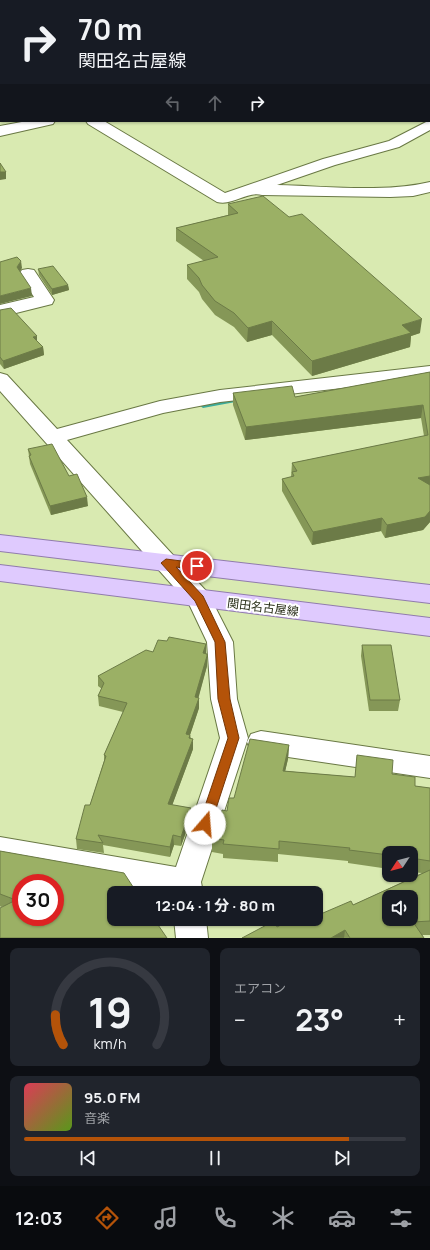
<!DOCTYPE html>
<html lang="ja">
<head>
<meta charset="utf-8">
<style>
	body { margin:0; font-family:Manrope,"Noto Sans JP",sans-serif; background:#20242c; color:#f1f3f6; height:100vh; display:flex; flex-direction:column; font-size:15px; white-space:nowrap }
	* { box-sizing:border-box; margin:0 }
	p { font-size:13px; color:#9ea1a6 }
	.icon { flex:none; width:22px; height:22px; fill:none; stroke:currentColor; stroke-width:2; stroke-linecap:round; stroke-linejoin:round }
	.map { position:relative; height:938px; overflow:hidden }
	.sheet { display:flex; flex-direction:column; gap:10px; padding:10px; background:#0d0f14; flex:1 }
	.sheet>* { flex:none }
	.guide { position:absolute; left:0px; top:0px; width:430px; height:122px; box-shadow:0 1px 3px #0004; background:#171b24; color:#f1f3f6; overflow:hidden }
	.needle { width:26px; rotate:234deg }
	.controls { position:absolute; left:382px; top:846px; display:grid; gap:8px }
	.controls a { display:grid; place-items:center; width:36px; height:36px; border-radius:8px; background:#171b24; box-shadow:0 1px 3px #0004; font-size:20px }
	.speed { position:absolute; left:12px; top:874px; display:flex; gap:8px; font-size:20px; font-weight:700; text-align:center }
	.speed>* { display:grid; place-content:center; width:52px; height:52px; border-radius:50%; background:#171b24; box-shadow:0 1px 3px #0004; line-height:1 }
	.speed .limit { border:6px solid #d22; background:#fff; color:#111 }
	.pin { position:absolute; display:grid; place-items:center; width:34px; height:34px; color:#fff; margin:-17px; border:2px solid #fff; border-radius:50%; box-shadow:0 1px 4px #0007 }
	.me { position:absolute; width:44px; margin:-22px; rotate:18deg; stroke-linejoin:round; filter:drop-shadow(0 0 3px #0008) }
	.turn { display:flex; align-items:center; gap:14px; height:84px; padding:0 12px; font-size:18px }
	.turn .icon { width:52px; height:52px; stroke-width:2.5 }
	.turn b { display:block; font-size:28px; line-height:34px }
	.lanes { display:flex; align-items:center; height:38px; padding:0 12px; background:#0003; justify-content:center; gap:20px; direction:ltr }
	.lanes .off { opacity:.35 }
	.big { font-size:30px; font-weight:700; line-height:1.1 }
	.sheet .widget { flex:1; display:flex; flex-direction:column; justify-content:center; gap:6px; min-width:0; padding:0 14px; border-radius:8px; background:#20242c }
	.sheet .dial { align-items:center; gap:0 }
	.dial svg { height:104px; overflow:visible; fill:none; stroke:#363941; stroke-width:7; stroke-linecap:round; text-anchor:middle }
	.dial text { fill:#f1f3f6; stroke:none }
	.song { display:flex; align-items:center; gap:12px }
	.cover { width:48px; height:48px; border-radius:6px; background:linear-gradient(135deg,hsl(350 70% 55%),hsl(90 70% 35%)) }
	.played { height:4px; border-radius:2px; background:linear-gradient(90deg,#b45309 85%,#363941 85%) }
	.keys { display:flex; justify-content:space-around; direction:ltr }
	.heat { display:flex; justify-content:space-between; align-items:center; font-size:22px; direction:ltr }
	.sheet .tiles { flex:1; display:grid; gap:10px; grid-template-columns:1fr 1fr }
	.widget:last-child { grid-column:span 2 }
	.trip { position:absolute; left:107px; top:886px; width:216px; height:40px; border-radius:8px; background:#171b24; box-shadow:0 1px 3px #0004; font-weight:700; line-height:40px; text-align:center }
	.dock { display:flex; height:64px; justify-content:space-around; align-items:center; background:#090b0e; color:#9ea1a6 }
	.dock .icon { width:28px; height:28px }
	.dock .active { color:#b45309 }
	.dock b { font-size:18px; color:#f1f3f6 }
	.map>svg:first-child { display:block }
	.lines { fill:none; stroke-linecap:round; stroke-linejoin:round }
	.stream { fill:#3cab9b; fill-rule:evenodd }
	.street-casing { stroke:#697844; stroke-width:2 }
	.primary-casing { stroke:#907cac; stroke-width:2 }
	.street { fill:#fff; fill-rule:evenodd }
	.primary { fill:#dfcafe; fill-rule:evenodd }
	.wall { fill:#859757 }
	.shaded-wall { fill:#6c7b47 }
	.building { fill:#9bb065; stroke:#6c7b47; fill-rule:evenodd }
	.route { fill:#b45309; stroke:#753606 }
	.labels { text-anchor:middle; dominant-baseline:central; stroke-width:4; stroke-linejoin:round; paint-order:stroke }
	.street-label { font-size:12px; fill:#262c16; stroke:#fff }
</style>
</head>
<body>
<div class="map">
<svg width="430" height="938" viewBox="0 0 430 938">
	<rect width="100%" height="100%" fill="#d9eab1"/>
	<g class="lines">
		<polygon class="stream" points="238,396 241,397 242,399 241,401 203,408 199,405 203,402"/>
		<g class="street-casing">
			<g id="street">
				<rect x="0" y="9" width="1" height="8"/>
				<rect x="429" y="29" width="1" height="8"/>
				<path d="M430,120v10l-31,17 -64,18 -58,20c47,1 108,8 153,-3v10l-17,4 -23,1 -128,-2c-15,-4 -29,11 -45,7l-129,-78 -2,-3h18l121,72 98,-34 66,-18z"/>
				<polygon points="27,121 55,121 53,124 0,136 0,126"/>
				<polygon points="28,269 34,270 54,300 52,304 0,317 0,305 34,297 19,274 22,270"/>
				<polygon points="430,366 430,378 220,402 163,413 67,440 208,593 233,642 237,699 248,738 201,882 203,893 173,893 0,863 0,837 176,867 220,738 211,699 207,642 189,604 0,391 0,373 7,375 57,429 160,401 220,390"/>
				<polygon points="261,731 430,756 430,778 261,753 251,750 247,742 251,734"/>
				<polygon points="174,919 206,919 208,938 176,938"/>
			</g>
		</g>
		<g class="primary-casing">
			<g id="primary">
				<polygon points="0,535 430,585 430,603 0,551"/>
				<polygon points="0,565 430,618 430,636 0,581"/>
			</g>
		</g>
		<use href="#street" class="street"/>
		<use href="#primary" class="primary"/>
	</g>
	<g class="wall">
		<polygon points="228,204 420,333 411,336 410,347 312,376 272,335 247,342 234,327 215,315 202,299 199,292 187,279 187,265 204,261 176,241 176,228 228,215"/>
		<polygon points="38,269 68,285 69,290 52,295 39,275"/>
		<polygon points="0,310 37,341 43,347 44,355 4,369 0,364"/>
		<polygon points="430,372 430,522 423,530 385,538 381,531 312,545 282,491 282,479 291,477 292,463 424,436 421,418 245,440 233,405 233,393 295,397"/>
		<polygon points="28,449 69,476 88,506 51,515 30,464"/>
		<polygon points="167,641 206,644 206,654 207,656 207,666 198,698 199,708 190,735 193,749 172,805 191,808 191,818 181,846 174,845 170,857 103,845 104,853 77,849 76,839 90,805 104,761 104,755 123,712 99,706 98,696 102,689 98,686 98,676 153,652"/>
		<polygon points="362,645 400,700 398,711 369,711 361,656"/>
		<polygon points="289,745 288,759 285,771 355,777 357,755 415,786 430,788 430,935 422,935 424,938 242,938 277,927 294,921 301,923 353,905 422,873 411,872 411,853 389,853 389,869 348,863 348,861 278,854 278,862 223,858 223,854 212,852 212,838 234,798"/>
		<polygon points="0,851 124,873 1,907 0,906"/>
	</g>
	<g class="shaded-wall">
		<polygon points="0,172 6,172 6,179 0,180"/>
		<polygon points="21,261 22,268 18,275 17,267"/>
		<polygon points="68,285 69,290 52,295 52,289"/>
		<polygon points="31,288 32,296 0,304 0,296"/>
		<polygon points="422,319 420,333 411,336 410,347 312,376 312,361 402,325"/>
		<polygon points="272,321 272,335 247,342 248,328"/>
		<polygon points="37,336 37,344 33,337"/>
		<polygon points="43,347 44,355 4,369 3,361"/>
		<polygon points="423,405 421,418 245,440 246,427"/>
		<polygon points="430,476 430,488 418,478"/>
		<polygon points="87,497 88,506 51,515 50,506"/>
		<polygon points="430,511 430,522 423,530 385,538 387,525"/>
		<polygon points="382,518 381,531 312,545 313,532"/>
		<polygon points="206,644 206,654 203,653"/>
		<polygon points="207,656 207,666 196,707 195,697"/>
		<polygon points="199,698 199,708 187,744 186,734"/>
		<polygon points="190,735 191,745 193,739 193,749 169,814 168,804"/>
		<polygon points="289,745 288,759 282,785 283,771"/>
		<polygon points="191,808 191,818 181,846 181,837"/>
		<polygon points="173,835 174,845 170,857 170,847"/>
		<polygon points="345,930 344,938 331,938"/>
	</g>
	<g class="building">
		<polygon points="0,163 6,172 0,172"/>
		<polygon points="263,196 289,217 302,214 422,319 402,325 411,333 312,361 272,321 248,328 234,313 215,301 202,285 199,278 187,265 218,257 176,228 238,213 228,204"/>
		<polygon points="17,257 21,261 17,267 31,288 0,296 0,262"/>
		<polygon points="53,266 68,285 52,289 38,269"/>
		<polygon points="11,308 37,336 33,337 43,347 3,361 0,357 0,310"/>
		<polygon points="430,372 430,476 418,478 430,485 430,511 425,517 387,525 382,518 313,532 282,479 294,476 292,472 297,471 292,463 428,435 423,405 246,427 233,393 292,386 295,397"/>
		<polygon points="52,444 69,476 77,474 87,497 50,506 29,456 31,455 28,449"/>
		<polygon points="169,637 206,644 203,653 207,654 207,656 195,697 199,698 186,734 190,735 189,738 193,739 168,804 191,808 181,837 173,835 170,847 98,835 103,843 76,839 85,805 90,805 106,756 104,755 127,703 98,696 104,683 98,676 146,650 153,652 158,640 167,641"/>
		<polygon points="362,645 391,645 400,700 370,700"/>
		<polygon points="250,739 289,745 283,771 355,777 357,755 393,760 392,774 415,777 415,786 430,788 430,861 411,858 411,853 389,853 389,855 349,850 350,848 279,841 279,849 223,844 224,840 212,838 222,810 227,811 229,798 234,798"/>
		<path d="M0,851l124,22 13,20h-23v26h40l13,19h-167v-30l16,-8 -16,-6zM21,883h34v34h-34z"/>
		<path d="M430,870v51l-17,1 11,16h-74l-5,-8 -14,8h-89l32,-17 3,6 15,-8 2,2 4,-2 3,4 8,-4h7v-3l35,-15 2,4zM389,897h22v22h-22z"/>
	</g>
	<polygon class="route" points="166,559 197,563 202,566 197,570 176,567 203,596 225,642 230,699 239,738 211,824 210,828 205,830 201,828 199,824 228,738 218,699 215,642 195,601 161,563"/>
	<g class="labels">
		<g class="street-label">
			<text transform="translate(263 607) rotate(7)">関田名古屋線</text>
		</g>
	</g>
</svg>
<div class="controls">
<a><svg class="needle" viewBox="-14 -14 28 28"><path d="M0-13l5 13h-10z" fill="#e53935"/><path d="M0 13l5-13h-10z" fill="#9ea1a6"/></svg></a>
<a><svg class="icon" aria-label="sound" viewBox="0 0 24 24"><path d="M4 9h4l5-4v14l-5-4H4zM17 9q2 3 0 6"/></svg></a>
</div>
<div class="speed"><div class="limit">30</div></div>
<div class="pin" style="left:197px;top:566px;background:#d93025"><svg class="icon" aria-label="arrive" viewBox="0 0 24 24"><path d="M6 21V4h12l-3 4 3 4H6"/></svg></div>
<svg class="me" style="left:205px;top:824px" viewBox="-20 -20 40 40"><circle r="19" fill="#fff"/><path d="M0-13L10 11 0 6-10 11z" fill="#b45309"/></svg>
<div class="trip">12:04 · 1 分 · 80 m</div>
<div class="guide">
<div class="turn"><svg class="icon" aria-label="right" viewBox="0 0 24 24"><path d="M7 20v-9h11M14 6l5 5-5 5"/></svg><div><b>70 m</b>関田名古屋線</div></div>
<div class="lanes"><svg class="icon off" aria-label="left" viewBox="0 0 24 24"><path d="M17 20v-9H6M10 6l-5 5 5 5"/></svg><svg class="icon off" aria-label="ahead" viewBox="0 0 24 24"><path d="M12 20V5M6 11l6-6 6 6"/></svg><svg class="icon" aria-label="right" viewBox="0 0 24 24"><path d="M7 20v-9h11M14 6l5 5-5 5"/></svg></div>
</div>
</div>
<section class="sheet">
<div class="tiles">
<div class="widget dial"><svg viewBox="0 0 100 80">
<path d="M14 69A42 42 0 1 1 86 69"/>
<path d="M14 69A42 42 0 0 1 8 46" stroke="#b45309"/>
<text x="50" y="56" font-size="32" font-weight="700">19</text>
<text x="50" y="72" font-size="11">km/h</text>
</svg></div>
<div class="widget"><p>エアコン</p>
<div class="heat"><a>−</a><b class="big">23°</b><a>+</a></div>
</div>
<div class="widget">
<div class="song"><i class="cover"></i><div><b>95.0 FM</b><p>音楽</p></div></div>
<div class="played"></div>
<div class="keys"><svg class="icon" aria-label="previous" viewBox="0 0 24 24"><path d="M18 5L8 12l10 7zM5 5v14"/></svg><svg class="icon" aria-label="pause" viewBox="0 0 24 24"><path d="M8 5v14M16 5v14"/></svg><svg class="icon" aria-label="next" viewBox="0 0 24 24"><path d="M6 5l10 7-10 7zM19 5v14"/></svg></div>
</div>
</div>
</section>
<nav class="dock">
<b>12:03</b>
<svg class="icon active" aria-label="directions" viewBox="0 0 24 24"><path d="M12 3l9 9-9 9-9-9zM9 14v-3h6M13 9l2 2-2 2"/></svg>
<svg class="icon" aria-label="music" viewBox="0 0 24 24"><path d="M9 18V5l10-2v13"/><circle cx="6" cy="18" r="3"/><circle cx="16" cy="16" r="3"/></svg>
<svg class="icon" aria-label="phone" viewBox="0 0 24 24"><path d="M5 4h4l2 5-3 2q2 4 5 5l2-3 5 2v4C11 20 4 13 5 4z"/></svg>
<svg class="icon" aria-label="climate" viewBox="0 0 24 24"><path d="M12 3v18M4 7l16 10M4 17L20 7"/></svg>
<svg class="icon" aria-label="car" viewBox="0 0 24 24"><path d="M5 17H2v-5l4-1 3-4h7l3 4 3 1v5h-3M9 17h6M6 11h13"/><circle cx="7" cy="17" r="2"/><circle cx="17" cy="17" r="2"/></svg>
<svg class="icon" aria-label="filters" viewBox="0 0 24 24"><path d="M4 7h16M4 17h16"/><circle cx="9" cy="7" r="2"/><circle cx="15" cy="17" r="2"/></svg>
</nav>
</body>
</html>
